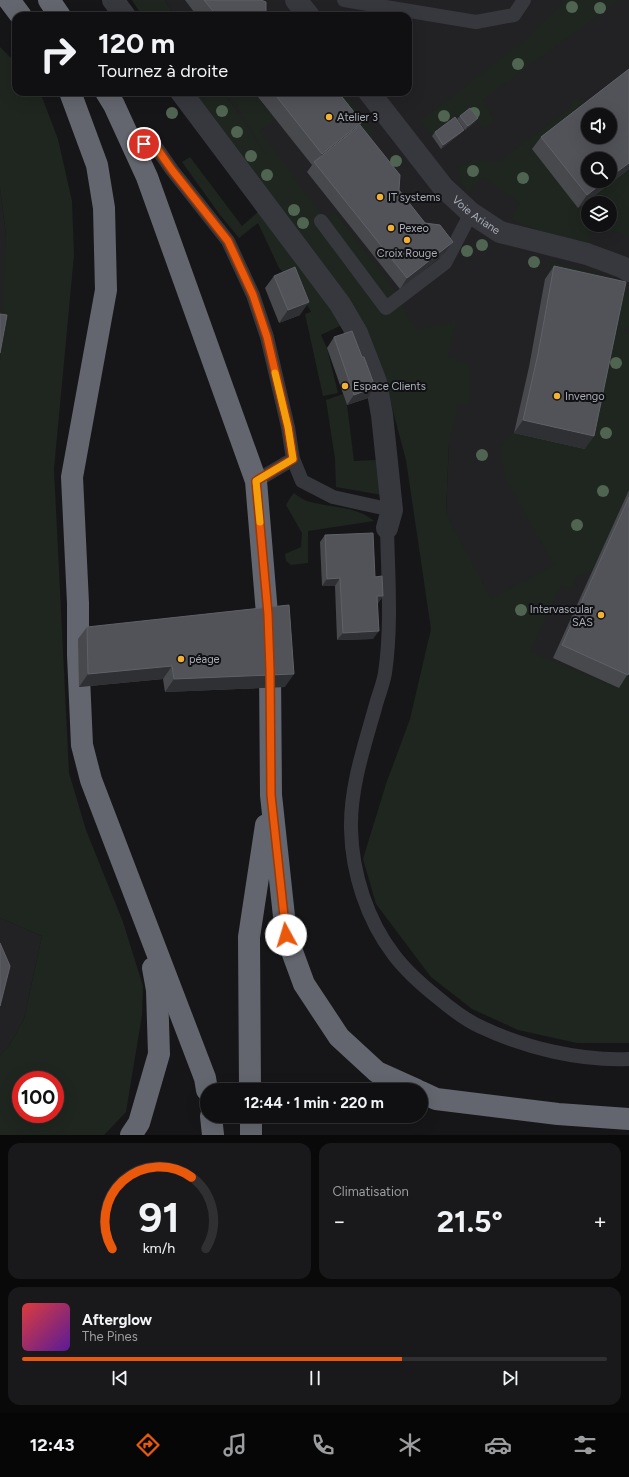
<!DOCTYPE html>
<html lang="fr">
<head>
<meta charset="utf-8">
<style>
	body { margin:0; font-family:Figtree,sans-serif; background:#19191b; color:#f1f3f6; height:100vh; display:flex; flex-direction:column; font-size:15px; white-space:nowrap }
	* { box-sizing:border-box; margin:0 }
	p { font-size:13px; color:#9c9d9f }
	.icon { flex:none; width:22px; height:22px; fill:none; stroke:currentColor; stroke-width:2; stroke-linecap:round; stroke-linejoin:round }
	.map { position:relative; height:1135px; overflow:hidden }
	.sheet { display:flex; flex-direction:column; gap:8px; padding:8px; background:#09090a; flex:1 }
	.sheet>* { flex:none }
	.guide { position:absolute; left:12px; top:12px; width:400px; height:84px; border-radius:12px; box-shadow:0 4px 16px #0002,0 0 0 1px #303032; background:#101012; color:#f1f3f6; overflow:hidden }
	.tools { position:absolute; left:581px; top:108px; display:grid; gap:8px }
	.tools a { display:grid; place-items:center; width:36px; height:36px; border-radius:50%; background:#101012; box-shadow:0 4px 16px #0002,0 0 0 1px #303032; font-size:20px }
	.speed { position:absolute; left:12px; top:1071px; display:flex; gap:8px; font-size:20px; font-weight:700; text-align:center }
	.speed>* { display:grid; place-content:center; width:52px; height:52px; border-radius:50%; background:#101012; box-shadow:0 4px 16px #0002,0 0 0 1px #303032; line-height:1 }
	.speed .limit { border:6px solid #d22; background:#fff; color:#111 }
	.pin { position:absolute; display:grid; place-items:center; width:34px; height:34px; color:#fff; margin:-17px; border:2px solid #fff; border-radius:50%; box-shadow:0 1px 4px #0007 }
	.me { position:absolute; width:44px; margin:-22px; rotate:354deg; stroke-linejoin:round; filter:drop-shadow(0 0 3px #0008) }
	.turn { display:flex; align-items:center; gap:14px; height:84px; padding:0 20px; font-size:18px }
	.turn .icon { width:52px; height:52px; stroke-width:2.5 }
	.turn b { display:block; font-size:28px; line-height:34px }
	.big { font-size:30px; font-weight:700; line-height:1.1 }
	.sheet .widget { flex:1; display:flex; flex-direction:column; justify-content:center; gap:6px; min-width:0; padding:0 14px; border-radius:12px; background:#19191b }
	.sheet .dial { align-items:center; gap:0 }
	.dial svg { height:104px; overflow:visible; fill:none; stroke:#303032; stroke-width:7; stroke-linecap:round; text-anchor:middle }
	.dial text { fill:#f1f3f6; stroke:none }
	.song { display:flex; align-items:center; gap:12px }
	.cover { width:48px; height:48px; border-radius:6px; background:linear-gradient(135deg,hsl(0 70% 55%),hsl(270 70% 35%)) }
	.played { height:4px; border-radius:2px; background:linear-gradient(90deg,#ea580c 65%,#303032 65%) }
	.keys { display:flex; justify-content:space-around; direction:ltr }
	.heat { display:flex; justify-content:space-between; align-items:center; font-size:22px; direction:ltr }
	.sheet .tiles { flex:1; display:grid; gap:8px; grid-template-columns:1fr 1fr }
	.widget:last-child { grid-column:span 2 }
	.trip { position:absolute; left:200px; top:1083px; width:228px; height:40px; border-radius:20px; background:#101012; box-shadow:0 4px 16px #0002,0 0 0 1px #303032; font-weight:700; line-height:40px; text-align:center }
	.tabs { display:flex; height:64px; justify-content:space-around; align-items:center; background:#060607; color:#9c9d9f }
	.tabs .icon { width:28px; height:28px }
	.tabs .selected { color:#ea580c }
	.tabs b { font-size:18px; color:#f1f3f6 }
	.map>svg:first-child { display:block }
	.built { fill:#222225; fill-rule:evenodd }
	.green { fill:#1e261f; fill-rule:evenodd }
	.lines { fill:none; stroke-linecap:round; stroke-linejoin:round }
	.lane { stroke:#37383d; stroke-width:14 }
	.street { stroke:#37383d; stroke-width:22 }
	.highway { stroke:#63666e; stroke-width:22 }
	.tree { fill:#506452 }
	.wall { fill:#47494d }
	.shaded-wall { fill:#2f3033 }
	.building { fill:#525359; stroke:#5f6168; fill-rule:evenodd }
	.route-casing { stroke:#983908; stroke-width:10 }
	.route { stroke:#ea580c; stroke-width:7 }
	.slow { stroke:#f59e0b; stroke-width:7 }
	.poi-dot { fill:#f2b134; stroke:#111113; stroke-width:1.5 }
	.labels { text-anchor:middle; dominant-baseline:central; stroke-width:4; stroke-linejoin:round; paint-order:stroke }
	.poi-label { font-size:11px; fill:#a8adb8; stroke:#111113; text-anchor:start }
	.street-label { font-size:11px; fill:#a8adb8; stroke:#111113 }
</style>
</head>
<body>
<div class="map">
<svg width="629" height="1135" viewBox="0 0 629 1135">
	<rect width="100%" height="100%" fill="#161618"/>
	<g class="built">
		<path d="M165,0h464v779l-96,-97 -87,-168 3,-72 -225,-350h184v-76h-233zM588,115h22v22h-22zM588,159h22v22h-22zM588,203h22v22h-22z"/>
		<polygon points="0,188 6,235 5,317 0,362"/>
		<polygon points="0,918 42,936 24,1019 9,1046 0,1055"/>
	</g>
	<g class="green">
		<polygon points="132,0 165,0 175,16 142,16"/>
		<polygon points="566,0 619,0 483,100 494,120 485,130 467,112 432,136 421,121 526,39"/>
		<path d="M0,47l16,16v29h24l18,47 14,62 2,54 -20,214 15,304 17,57 37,92 20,64 -1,29 -16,97 -22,23h-104v-80l9,-9 15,-27 18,-83 -42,-18v-556l6,-127 -6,-47zM21,1080h34v34h-34z"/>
		<polygon points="193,92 224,92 268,158 229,92 254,92 275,119 260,131 324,218 336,214 399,296 408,318 418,330 456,322 448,357 469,364 469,405 458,404 449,442 446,513 491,599 554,565 505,478 501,446 514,433 585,449 545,279 552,262 604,276 629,292 629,325 624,330 629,333 629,490 592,572 577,576 572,589 561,585 530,652 618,688 629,669 629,710 628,713 629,714 629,1043 577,1043 518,1030 472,1009 431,977 376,904 363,859 386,784 410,719 431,629 406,460 384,378"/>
		<polygon points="318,92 343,92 372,129 372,145"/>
		<polygon points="573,99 582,100 588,106 578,208 629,169 629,237 623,234 593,225 610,225 610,203 588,203 588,225 592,225 588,243 551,236 511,219 520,203 483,177 469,193 461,183 458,168 474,159 497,163 570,109"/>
		<polygon points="190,157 242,226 259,211 342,325 321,335 327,348 338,393 323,396 305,314 311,312 297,287 279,268 258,223 239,238 220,215 182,162"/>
		<polygon points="343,394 347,405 354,461 376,460 382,495 336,487 335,459 326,400"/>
		<path d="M294,493c5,4 11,8 17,9 21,6 45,4 63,19l-66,10v32l-17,2 -5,-4 -1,-7 16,-7 1,-14 -16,-28 4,-7z"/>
	</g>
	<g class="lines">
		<g class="lane">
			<polyline points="344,0 476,22 514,15 524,0"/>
			<polyline points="131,142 156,147 172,170 228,241 253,295 267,337 288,427 293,459 256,481"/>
			<polyline points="321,221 386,308 445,263 471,213"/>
			<polyline points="293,459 302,481 333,497 392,510"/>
			<path d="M387,528c1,48 5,97 -2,145 -2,12 -7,23 -10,35 -11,39 -25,80 -24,121 1,44 16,91 43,126 12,16 28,30 43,42 13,11 28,23 44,30 44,21 99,34 148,32"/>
		</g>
		<g class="street">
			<polyline points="113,0 125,16"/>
			<polyline points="296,0 309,16"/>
			<polyline points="181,92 340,304 357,333 376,382 382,415 392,510 387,528"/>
			<path id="s1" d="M369,92l74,95 28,26 29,19 87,22 35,13 7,4"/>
		</g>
		<g class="highway">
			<polyline points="9,0 21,16"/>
			<polyline points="49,0 60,16"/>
			<polyline points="70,92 97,165 104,208 106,290 72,477 78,603 78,655 82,745 91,780 205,1078 207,1090"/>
			<polyline points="106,92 114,105 147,177 256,481 267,614 270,670 271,795 286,935 304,984 339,1037 377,1072 417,1090"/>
			<polyline points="250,1090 249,937 266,825"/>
			<polyline points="421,1092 436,1099 558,1114 629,1119"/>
			<polyline points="211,1116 213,1135"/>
			<polyline points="251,1116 251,1135"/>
			<polyline points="131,1135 139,1123 159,1054 157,990 153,968"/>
		</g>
	</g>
	<g class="tree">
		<circle cx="572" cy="7" r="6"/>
		<circle cx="600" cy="8" r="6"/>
		<circle cx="518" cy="64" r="6"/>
		<circle cx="222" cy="111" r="6"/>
		<circle cx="172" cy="113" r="6"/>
		<circle cx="474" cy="113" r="6"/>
		<circle cx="444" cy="116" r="6"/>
		<circle cx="237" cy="132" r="6"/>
		<circle cx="251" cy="156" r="6"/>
		<circle cx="396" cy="161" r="6"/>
		<circle cx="473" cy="171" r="6"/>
		<circle cx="267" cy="175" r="6"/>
		<circle cx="523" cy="178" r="6"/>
		<circle cx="294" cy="210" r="6"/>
		<circle cx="303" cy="223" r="6"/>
		<circle cx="482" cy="245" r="6"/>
		<circle cx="467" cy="251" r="6"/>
		<circle cx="534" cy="262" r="6"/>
		<circle cx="616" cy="363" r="6"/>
		<circle cx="606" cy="433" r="6"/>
		<circle cx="482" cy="455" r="6"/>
		<circle cx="603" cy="491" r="6"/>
		<circle cx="577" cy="525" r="6"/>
		<circle cx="521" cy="610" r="6"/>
	</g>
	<g class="wall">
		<polygon points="185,0 261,0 266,13 269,16 197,16"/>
		<polygon points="629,69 629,169 578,208 532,149 541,137"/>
		<polygon points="254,92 338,92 362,122 360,125 399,190 425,223 453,242 446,252 400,289 307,172 312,165"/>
		<polygon points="460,116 475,122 465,130 457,119"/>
		<polygon points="435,132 461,133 441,149 432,136"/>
		<polygon points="554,266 585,449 514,433 529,367 545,279"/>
		<polygon points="274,276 300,315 279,323 265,288"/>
		<polygon points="334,337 375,387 368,398 347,405 327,348"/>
		<polygon points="629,490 629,672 619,688 553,658"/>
		<polygon points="325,535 375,577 383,596 378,603 373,639 337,640 335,586 322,586 320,542"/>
		<polygon points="87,627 285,687 165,692 163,679 79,687 78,639"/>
	</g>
	<g class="shaded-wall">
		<polygon points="478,118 475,122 465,130 468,126"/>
		<polygon points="362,122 353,135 316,163 322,154"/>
		<polygon points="464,130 461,133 441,149 443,145"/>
		<polygon points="629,163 629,169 578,208 587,195 605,181 610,181 610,177"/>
		<polygon points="453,242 446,252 400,289 407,278"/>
		<polygon points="309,302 300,315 279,323 288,310"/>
		<polygon points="375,387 368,398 347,405 354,395"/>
		<polygon points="523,420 594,436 585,449 514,433"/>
		<polygon points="340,578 335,586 322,586 327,579"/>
		<polygon points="377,596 383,596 378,603 372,603"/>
		<polygon points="379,631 373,639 337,640 343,633"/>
		<polygon points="172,666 163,679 79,687 88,674"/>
		<polygon points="294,674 285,687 165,692 174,679"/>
	</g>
	<g class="building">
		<polygon points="204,0 261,0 266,2 266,13 269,16 217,16"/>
		<path d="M629,69v94l-19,14v-18h-22v22h17l-18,14 -46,-58zM588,115h22v22h-22z"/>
		<polygon points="273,92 338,92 362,122 322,154"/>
		<polygon points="470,108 478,118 468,126 460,116"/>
		<polygon points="455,117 464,130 443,145 435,132"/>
		<polygon points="360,125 400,175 399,190 425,223 440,225 453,242 407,278 314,162"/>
		<polygon points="554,266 626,282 594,436 523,420 538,354"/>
		<polygon points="295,267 309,302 288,310 274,276"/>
		<polygon points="0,314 7,315 0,353"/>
		<polygon points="352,331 362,357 364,357 375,387 354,395 334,337"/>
		<polygon points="629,497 629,672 628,675 562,645"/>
		<polygon points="373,533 375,577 382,576 383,596 377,596 379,631 343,633 340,578 327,579 325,535"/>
		<polygon points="289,605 294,674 174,679 172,666 88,674 87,627"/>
		<polygon points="0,943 10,966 0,1006"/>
	</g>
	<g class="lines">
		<g class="route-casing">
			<polyline id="route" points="144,144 156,147 172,170 228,241 253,295 267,337 288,427 293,459 256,481 268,614 270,670 271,795 286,935"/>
		</g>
		<use href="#route" class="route"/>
		<polyline class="slow" points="260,522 256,481 293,459 288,427 275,373"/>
	</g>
	<g class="poi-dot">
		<circle cx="329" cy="117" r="4"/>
		<circle cx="380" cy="197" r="4"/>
		<circle cx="391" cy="228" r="4"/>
		<circle cx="407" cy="240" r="4"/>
		<circle cx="345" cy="386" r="4"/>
		<circle cx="557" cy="396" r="4"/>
		<circle cx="601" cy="615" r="4"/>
		<circle cx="181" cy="659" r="4"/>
	</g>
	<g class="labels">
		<g class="poi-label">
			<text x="337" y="117">Atelier 3</text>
			<text x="388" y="197">IT systems</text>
			<text x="399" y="228">Pexeo</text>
			<text x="407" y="253" text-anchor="middle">Croix Rouge</text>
			<text x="353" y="386">Espace Clients</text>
			<text x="565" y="396">Invengo</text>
			<text x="593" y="609" text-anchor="end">Intervascular<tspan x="593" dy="13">SAS</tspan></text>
			<text x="189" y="659">péage</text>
		</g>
		<g class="street-label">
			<text stroke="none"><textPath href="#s1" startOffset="164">Voie Ariane</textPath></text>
		</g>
	</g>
</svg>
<div class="tools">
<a><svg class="icon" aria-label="sound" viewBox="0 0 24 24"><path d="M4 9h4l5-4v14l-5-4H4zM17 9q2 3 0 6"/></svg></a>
<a><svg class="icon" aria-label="search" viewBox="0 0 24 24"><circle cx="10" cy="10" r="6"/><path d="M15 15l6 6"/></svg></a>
<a><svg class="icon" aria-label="layers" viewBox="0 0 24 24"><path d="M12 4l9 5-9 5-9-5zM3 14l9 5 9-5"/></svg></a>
</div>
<div class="speed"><div class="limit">100</div></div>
<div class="pin" style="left:144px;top:144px;background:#d93025"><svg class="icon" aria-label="arrive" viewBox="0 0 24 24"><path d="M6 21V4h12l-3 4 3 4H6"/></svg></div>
<svg class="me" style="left:286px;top:935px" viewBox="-20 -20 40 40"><circle r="19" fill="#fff"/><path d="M0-13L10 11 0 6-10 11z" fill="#ea580c"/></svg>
<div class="trip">12:44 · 1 min · 220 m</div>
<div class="guide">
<div class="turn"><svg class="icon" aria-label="right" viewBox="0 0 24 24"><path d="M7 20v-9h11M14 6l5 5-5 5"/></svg><div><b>120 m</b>Tournez à droite</div></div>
</div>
</div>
<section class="sheet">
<div class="tiles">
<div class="widget dial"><svg viewBox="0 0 100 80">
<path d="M14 69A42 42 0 1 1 86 69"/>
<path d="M14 69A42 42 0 0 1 75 14" stroke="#ea580c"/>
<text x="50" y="56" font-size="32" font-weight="700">91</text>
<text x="50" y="72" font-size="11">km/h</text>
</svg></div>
<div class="widget"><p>Climatisation</p>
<div class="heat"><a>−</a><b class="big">21.5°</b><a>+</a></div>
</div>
<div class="widget">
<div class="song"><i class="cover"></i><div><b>Afterglow</b><p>The Pines</p></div></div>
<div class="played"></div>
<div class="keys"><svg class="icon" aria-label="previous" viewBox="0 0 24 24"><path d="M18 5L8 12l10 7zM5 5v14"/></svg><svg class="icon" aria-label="pause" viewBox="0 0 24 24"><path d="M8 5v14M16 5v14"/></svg><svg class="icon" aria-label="next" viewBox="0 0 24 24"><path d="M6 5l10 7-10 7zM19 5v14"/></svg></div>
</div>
</div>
</section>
<nav class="tabs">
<b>12:43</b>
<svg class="icon selected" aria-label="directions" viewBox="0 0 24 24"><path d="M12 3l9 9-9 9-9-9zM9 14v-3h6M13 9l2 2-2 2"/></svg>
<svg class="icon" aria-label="music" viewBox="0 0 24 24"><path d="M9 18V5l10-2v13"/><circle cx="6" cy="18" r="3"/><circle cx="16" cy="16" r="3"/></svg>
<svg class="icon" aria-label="phone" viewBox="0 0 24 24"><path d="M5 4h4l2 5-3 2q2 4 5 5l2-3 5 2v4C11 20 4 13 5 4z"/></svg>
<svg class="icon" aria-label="climate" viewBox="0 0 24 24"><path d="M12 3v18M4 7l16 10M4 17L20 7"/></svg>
<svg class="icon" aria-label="car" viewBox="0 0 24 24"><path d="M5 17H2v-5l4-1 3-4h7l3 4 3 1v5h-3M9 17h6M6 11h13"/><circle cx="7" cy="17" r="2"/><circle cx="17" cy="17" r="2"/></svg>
<svg class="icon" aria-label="filters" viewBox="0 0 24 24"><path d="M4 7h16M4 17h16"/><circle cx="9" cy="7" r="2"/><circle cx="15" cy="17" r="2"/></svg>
</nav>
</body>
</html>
